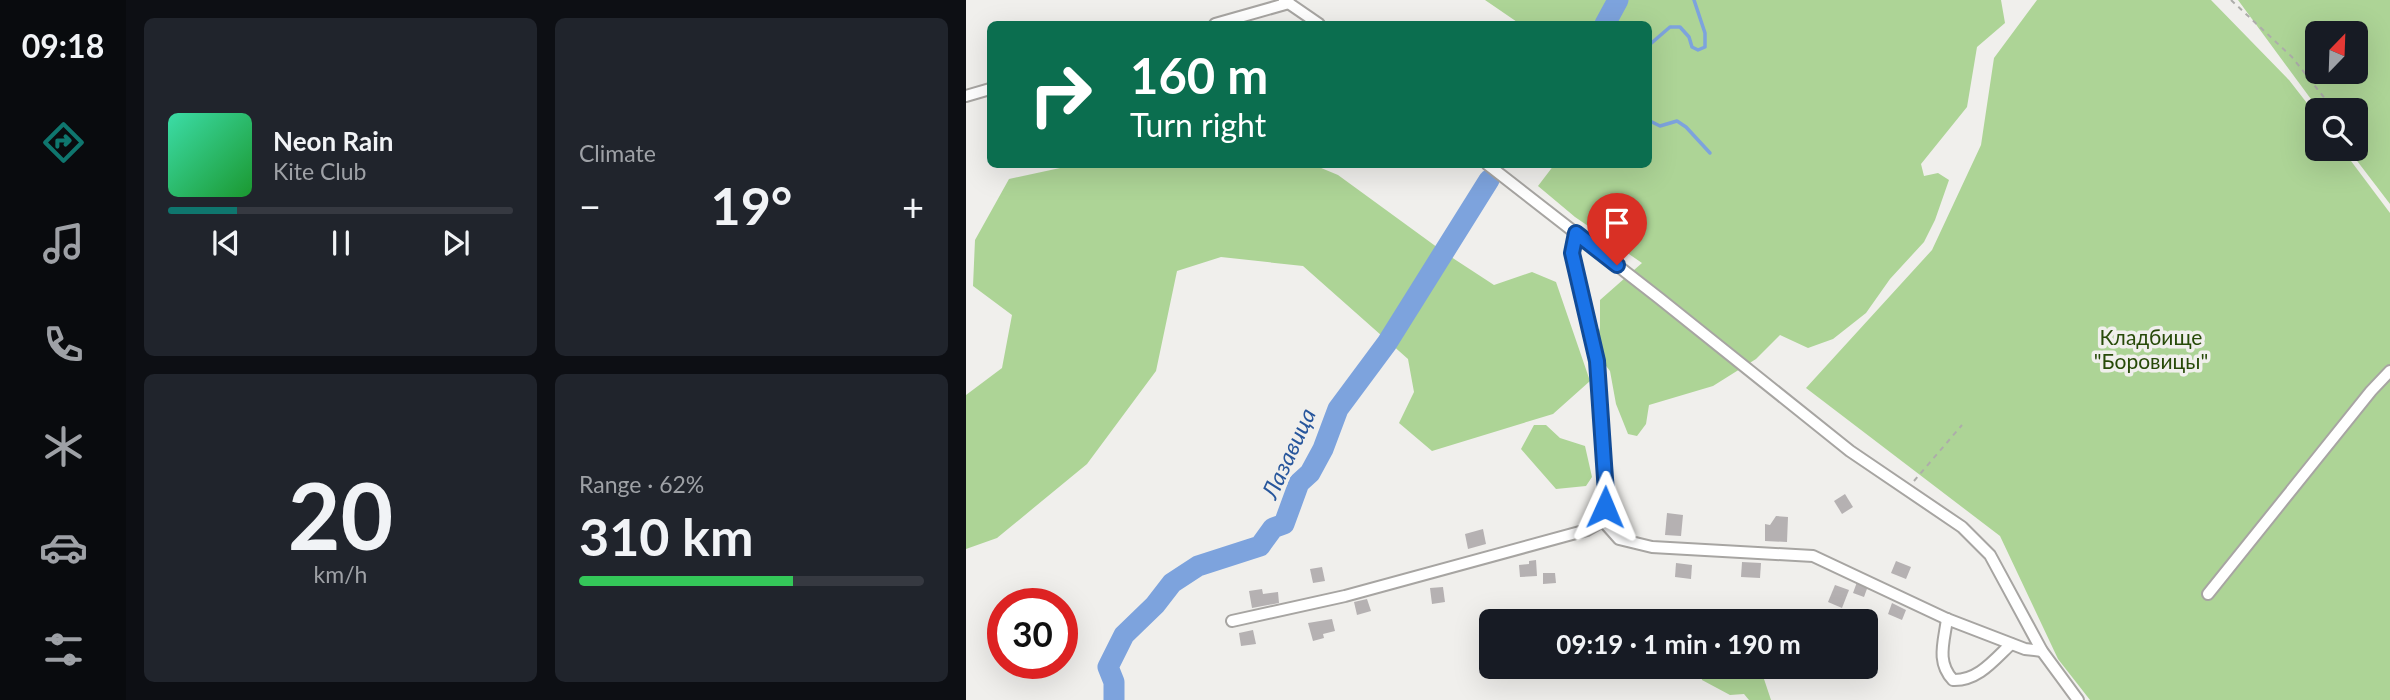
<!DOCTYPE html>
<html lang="en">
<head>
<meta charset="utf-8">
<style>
	body { margin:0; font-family:Lato,sans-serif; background:#20242c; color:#f1f3f6; height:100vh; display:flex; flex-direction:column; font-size:26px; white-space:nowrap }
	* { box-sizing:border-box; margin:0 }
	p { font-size:23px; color:#9ea1a6 }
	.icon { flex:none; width:38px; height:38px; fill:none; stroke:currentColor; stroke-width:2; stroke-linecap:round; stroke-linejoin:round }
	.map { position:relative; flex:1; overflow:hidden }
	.sheet { display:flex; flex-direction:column; gap:18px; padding:18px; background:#0d0f14; width:840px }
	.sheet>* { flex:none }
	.top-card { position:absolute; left:21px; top:21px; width:665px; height:147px; border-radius:10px; box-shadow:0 7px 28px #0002; background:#0b6e4f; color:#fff; overflow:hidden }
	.needle { width:46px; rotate:23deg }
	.tools { position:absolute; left:1339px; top:21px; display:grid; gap:14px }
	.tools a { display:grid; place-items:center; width:63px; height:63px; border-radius:10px; background:#171b24; box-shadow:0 7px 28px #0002; font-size:35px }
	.speed { position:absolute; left:21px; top:588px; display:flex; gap:14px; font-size:35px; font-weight:700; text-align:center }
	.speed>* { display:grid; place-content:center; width:91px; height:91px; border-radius:50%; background:#171b24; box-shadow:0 7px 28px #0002; line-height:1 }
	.speed .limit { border:10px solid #d22; background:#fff; color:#111 }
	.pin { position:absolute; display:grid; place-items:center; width:60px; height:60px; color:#fff; margin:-72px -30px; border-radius:50% 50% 50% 0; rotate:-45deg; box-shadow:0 0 7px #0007 }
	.pin .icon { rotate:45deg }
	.me { position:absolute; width:77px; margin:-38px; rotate:1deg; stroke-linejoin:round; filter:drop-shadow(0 0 5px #0008) }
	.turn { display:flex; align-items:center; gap:24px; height:147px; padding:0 28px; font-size:32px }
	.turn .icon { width:91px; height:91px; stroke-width:2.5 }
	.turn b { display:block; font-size:49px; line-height:60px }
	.big { font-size:52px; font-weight:700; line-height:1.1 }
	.sheet .widget { flex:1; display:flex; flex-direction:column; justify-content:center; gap:10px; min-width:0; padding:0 24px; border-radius:10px; background:#20242c }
	.sheet .dial { align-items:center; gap:0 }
	.dial b { font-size:91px; line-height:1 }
	.song { display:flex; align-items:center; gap:21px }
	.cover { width:84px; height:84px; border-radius:10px; background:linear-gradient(135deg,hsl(160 70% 55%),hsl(130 70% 35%)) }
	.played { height:7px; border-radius:4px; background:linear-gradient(90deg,#0f766e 20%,#363941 20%) }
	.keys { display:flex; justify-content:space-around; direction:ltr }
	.heat { display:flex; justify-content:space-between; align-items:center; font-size:38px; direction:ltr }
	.charge { height:10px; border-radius:5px; background:linear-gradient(90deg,#34c759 62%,#363941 0) }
	.sheet .tiles { flex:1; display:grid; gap:18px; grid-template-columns:repeat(2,1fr) }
	.trip { position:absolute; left:513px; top:609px; width:399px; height:70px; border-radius:10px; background:#171b24; box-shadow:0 7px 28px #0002; font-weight:700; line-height:70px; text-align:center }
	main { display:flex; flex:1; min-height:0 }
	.tabs { display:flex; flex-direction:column; width:126px; justify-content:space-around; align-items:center; background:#090b0e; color:#9ea1a6 }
	.tabs .icon { width:49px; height:49px }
	.tabs .selected { color:#0f766e }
	.tabs b { font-size:32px; color:#f1f3f6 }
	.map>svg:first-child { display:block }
	.green { fill:#add496; fill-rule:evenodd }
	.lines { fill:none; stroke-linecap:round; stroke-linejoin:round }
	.stream { stroke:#7da3dd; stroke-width:3.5 }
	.river { stroke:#7da3dd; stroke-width:21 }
	.building { fill:#b5b1b2 }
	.minor-casing { stroke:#a7a5a2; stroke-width:14 }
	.path { stroke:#adadaa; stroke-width:2; stroke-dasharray:5 5; stroke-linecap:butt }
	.minor { stroke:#fff; stroke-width:10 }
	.route-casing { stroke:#114b97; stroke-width:18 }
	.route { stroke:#1a73e8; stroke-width:12 }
	.labels { text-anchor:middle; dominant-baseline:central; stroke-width:7; stroke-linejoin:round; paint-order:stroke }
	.park-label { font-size:21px; fill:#274a08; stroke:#f0efec }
	.water-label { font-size:23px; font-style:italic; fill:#27569c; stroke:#f0efec }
</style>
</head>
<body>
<main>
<nav class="tabs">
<b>09:18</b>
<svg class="icon selected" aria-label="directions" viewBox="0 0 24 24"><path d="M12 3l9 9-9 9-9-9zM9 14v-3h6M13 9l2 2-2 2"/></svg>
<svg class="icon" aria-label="music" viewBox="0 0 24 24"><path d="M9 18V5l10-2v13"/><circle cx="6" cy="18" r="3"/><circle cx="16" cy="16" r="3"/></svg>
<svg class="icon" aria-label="phone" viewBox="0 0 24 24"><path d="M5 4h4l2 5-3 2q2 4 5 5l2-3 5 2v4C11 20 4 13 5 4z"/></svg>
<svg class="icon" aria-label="climate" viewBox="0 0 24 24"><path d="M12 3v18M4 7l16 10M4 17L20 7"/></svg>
<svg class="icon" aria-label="car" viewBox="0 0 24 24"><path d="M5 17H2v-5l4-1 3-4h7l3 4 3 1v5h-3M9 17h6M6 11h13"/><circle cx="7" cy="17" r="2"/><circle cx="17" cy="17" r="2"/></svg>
<svg class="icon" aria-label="filters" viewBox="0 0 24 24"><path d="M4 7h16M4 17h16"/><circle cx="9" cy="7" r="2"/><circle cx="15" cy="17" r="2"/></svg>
</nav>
<section class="sheet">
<div class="tiles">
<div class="widget">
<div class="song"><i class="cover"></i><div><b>Neon Rain</b><p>Kite Club</p></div></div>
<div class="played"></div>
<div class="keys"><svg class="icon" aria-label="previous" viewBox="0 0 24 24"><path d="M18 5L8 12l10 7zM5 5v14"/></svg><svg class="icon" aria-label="pause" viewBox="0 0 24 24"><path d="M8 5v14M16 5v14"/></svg><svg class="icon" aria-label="next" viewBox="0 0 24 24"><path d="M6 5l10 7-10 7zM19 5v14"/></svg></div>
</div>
<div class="widget"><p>Climate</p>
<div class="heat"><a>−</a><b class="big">19°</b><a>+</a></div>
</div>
<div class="widget dial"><b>20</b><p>km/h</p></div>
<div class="widget"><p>Range · 62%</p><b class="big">310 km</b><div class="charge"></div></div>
</div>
</section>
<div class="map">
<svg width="1424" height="700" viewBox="0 0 1424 700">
	<rect width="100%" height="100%" fill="#f0efec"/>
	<g class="green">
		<polygon points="519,0 1035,0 1039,23 1011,47 1001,107 955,164 958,176 972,173 983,180 969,220 958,242 924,279 900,313 867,339 842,348 814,335 790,359 747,386 683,405 680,424 671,436 662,434 650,404 644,371 637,362 631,337 634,328 634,300 676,263 609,217 572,186 588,165 682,164 682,24 554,24"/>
		<polygon points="1071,0 1245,0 1323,80 1351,116 1351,149 1376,149 1424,213 1424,700 1124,700 1092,659 1034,536 840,388 966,250 1015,145 1028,58"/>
		<path d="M1272,0h152v204l-42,-55h8v-39h-37zM1351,33h39v39h-39z"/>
		<polygon points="108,165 348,165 372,175 479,253 528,285 566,272 590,282 624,381 587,414 466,451 433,423 448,392 442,359 337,266 255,257 211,271 190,371 121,464 31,538 0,549 0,395 36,368 46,315 7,286 9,240 43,179"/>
		<polygon points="568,425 580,425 594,438 619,446 626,477 620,486 590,489 555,449"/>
		<polygon points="737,667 794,667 805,700 783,700 778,694 764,695 736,680 734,670"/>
	</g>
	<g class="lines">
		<g class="stream">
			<polyline points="682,46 704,27 714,27 723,37 726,47 732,50 739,47 739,33 728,0"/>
			<polyline points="682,120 694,126 711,121 720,127 744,153"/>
		</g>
		<g class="river">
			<polyline points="639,24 652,0"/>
			<polyline points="148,700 148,682 142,667 158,635 189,605 206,583 232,566 294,546 307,528 318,524 333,483 344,473 357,449 372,409 421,343 523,180"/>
		</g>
	</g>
	<g class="building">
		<polygon points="879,494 887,507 876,514 868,501"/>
		<polygon points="701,513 717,515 715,536 699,535"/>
		<polygon points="810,516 822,517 821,542 799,541 799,524 804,525"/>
		<polygon points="517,529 520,544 502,549 499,534"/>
		<polygon points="570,560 571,576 554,577 553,565 563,564 563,561"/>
		<polygon points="930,561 945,567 940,579 925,573"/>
		<polygon points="776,562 795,563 794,578 775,577"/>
		<polygon points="710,563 726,565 725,579 709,577"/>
		<polygon points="356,567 359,581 347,583 344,569"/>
		<polygon points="577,573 589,573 590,583 577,584"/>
		<polygon points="891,582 902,586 898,597 887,593"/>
		<polygon points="869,585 883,590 876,608 862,602"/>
		<polygon points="477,587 479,602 466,604 464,588"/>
		<polygon points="296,589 297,594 312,592 313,603 286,608 283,591"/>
		<polygon points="401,599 405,611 391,615 388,602"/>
		<polygon points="926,603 940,610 936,620 922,614"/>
		<polygon points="366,619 369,631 357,634 358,638 347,641 342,623"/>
		<polygon points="287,630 290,644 275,646 273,633"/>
		<polygon points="560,667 585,667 585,676 561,678"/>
	</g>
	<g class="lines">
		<g class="minor-casing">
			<g id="minor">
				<polyline points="318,0 353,24"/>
				<polyline points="249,24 323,3"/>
				<polyline points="0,96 24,89"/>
				<polyline points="521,164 693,298 884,451 996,527 1024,555 1076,651 1112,700"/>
				<polyline points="610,233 606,253 631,361 640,493 637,521"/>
				<polyline points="1242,594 1405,391 1424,371"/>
				<path d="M981,619c-3,23 -11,43 6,61 25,1 41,-20 58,-36"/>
				<polyline points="266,621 379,596 621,530 637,521 653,539 686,547 847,556 981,619 1059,649 1076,651"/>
			</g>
		</g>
		<g class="path">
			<polyline points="1265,0 1326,57 1368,110"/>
			<polyline points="1390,137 1398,147"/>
			<polyline points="948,481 996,425"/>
		</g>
		<use href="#minor" class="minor"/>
	</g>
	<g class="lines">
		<g class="route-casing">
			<polyline id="route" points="639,507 640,493 631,361 606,253 610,233 651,265"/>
		</g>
		<use href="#route" class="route"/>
	</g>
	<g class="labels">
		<g class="park-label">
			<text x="1185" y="336">Кладбище<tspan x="1185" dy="24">"Боровицы"</tspan></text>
		</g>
		<g class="water-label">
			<text transform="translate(322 453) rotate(-65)">Лазавица</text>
		</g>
	</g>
</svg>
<div class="tools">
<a><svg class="needle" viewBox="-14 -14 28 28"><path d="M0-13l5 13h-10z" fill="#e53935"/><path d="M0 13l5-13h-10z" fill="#9ea1a6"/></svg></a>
<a><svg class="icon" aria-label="search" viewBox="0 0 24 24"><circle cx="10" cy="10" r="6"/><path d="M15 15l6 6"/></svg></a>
</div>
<div class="speed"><div class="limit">30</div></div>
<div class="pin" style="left:651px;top:265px;background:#d93025"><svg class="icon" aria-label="arrive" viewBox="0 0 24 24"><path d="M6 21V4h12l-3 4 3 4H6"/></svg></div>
<svg class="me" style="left:639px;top:507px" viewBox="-20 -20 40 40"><path d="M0-17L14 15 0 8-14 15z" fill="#1a73e8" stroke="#fff" stroke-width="4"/></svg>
<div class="trip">09:19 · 1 min · 190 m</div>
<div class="top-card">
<div class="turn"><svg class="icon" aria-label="right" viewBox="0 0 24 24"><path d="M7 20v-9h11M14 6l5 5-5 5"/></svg><div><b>160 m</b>Turn right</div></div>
</div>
</div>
</main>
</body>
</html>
